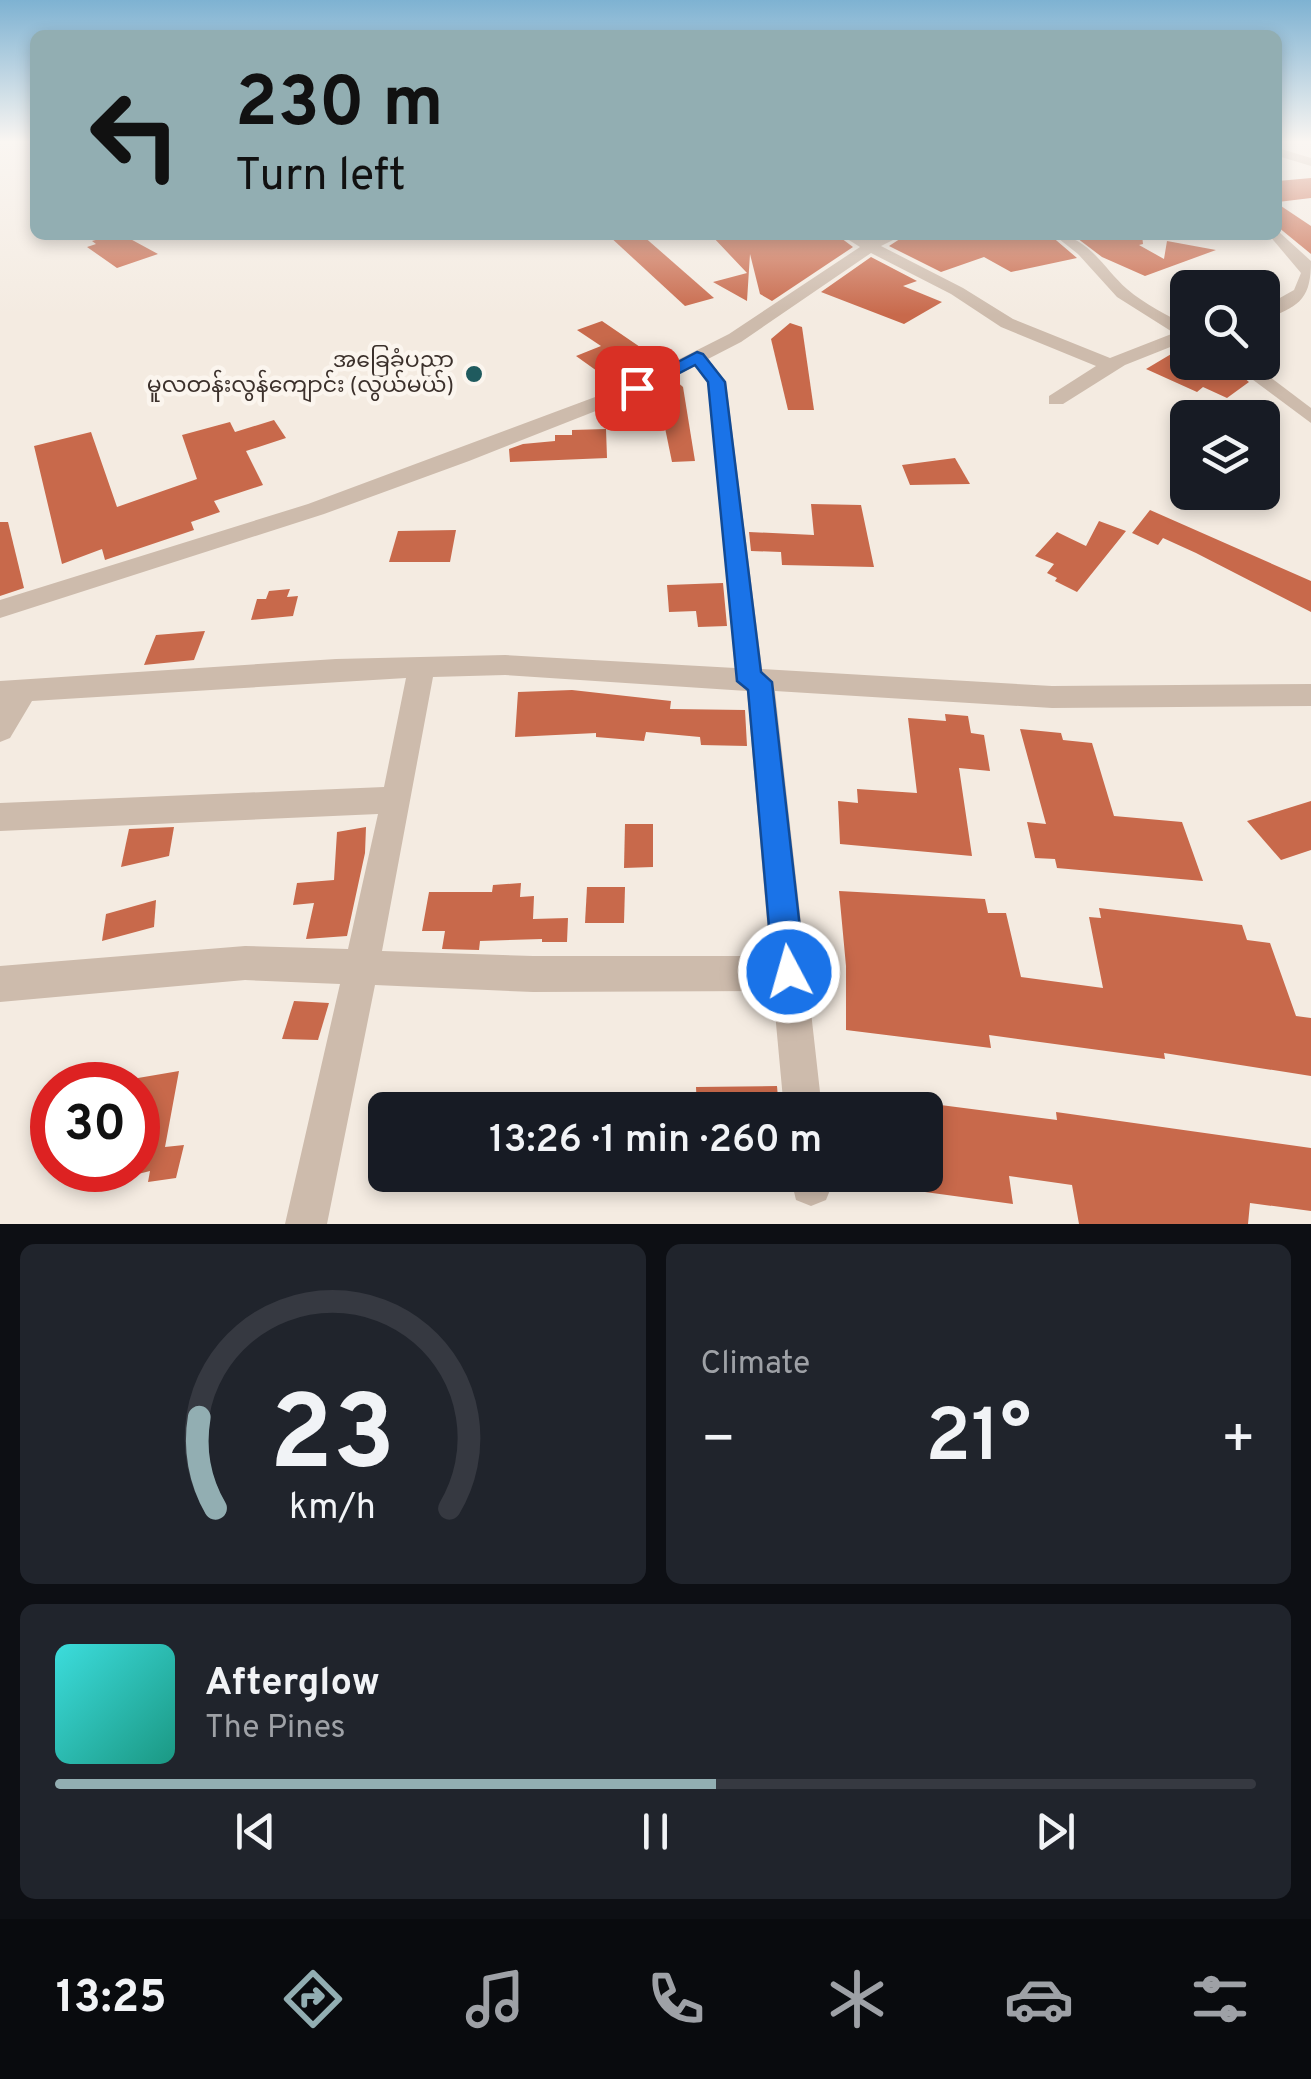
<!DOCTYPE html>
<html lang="en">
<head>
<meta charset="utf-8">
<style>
	body { margin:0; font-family:Overpass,"Noto Sans Myanmar",sans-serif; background:#20242c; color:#f1f3f6; height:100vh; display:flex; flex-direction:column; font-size:38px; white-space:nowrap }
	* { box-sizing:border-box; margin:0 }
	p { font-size:32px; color:#9ea1a6 }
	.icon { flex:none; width:55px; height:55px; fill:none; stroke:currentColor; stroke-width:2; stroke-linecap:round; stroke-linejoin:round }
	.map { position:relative; height:1224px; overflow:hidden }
	.drawer { display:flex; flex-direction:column; gap:20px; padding:20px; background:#0d0f14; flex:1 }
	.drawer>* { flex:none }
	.hud { position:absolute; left:30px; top:30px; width:1252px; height:210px; border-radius:15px; box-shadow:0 5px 15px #0003; background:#92aeb2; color:#111; overflow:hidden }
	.tools { position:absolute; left:1170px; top:270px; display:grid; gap:20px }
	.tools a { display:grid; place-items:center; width:110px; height:110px; border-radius:15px; background:#171b24; box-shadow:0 5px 15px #0003; font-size:50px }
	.speed { position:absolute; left:30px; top:1062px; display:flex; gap:20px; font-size:50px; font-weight:700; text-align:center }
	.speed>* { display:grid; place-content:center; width:130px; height:130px; border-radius:50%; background:#171b24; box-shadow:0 5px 15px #0003; line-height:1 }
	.speed .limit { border:15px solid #d22; background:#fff; color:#111 }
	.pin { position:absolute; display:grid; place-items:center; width:85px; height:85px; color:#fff; margin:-42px; border-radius:20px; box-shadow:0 5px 15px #0006 }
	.me { position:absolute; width:110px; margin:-55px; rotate:354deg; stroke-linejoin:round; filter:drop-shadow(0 0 8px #0008) }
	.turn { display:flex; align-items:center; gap:35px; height:210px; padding:0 40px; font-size:45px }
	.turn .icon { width:130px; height:130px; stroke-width:2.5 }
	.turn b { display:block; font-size:70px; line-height:85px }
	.big { font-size:75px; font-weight:600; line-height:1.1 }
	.drawer .card { flex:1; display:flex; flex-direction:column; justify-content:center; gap:15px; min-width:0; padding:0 35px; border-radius:15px; background:#20242c }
	.drawer .dial { align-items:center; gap:0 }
	.dial svg { height:260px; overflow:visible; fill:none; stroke:#363941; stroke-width:7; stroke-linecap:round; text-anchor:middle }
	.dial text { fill:#f1f3f6; stroke:none }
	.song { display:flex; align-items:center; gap:30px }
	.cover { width:120px; height:120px; border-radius:15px; background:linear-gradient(135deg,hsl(180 70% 55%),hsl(170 70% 35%)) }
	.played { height:10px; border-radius:5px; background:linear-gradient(90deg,#92aeb2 55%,#363941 55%) }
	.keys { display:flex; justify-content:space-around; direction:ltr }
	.heat { display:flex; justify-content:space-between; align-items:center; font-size:55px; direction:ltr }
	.drawer .tiles { flex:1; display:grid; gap:20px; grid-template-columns:1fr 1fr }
	.card:last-child { grid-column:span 2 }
	.trip { position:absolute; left:368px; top:1092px; width:575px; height:100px; border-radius:15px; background:#171b24; box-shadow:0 5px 15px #0003; font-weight:600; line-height:100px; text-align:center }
	.tabs { display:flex; height:160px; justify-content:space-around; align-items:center; background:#090b0e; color:#9ea1a6 }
	.tabs .icon { width:70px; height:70px }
	.tabs .selected { color:#92aeb2 }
	.tabs b { font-size:45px; color:#f1f3f6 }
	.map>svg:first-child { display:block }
	.building { fill:#c8694b }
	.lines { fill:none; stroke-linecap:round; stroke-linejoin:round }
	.street { fill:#cdbbac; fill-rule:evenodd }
	.route { fill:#1a73e8; stroke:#114b97; stroke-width:2.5 }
	.poi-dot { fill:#1f5a5e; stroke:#fbf5ee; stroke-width:4 }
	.labels { text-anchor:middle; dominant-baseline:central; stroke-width:9; stroke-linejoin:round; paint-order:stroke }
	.far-poi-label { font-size:22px; fill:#3b302b; stroke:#fbf5ee; text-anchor:end }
</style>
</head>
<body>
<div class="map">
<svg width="1311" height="1224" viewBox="0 0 1311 1224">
	<rect width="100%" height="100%" fill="#f4ebe1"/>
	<g class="building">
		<polygon points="1311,178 1311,198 1278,202 1278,181"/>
		<polygon points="1278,204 1311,226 1311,254 1278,227"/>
		<polygon points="113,235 123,235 158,254 117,268 87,247 96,244 92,241"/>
		<polygon points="608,235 642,235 714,298 685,306"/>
		<polygon points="711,235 837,235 853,247 772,301 760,294 750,254 747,301 713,282 747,273"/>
		<polygon points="906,235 1050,235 1077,258 1011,272 984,257 941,272 889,246"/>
		<polygon points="1073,235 1142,235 1143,244 1139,245 1164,259 1167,241 1216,250 1145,276 1102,257"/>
		<polygon points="871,257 917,281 903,286 942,302 904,324 821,292"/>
		<polygon points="602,321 643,349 597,371 576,356 601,346 577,330"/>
		<polygon points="790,323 802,327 814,410 788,410 771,339"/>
		<polygon points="1188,344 1188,362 1225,362 1249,382 1227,398 1203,387 1197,392 1146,369"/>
		<polygon points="675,380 683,387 695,461 672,462 657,389"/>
		<polygon points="274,420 286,438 246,451 263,485 214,501 220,512 191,522 194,530 105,560 102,549 62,564 34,446 91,432 117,507 197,479 182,435 230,422 235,432"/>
		<polygon points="606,429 607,458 510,462 509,449 523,444 555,441 555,435 572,435 572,430"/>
		<polygon points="955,458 970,484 910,485 902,465"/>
		<polygon points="811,504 861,505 874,567 782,565 781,552 751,551 749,532 814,535"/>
		<polygon points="1150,510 1311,581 1311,612 1196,553 1163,538 1158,545 1132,533"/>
		<polygon points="1099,521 1126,531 1077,592 1055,581 1057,578 1047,573 1054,564 1035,556 1057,532 1086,546"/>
		<polygon points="0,522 8,522 24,588 0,596"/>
		<polygon points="456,530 450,562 389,562 398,531"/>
		<polygon points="723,583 727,626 698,627 696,611 669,612 667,585"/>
		<polygon points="290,589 287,597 298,596 293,616 251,620 257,599 266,599 269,591"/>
		<polygon points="205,631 194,660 144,665 156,635"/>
		<polygon points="572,690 671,701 670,709 745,710 747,746 701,745 700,737 646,732 644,741 596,737 596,733 515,737 518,692"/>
		<polygon points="945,714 968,716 971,733 984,735 990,771 959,768 972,856 840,844 838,801 858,803 857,789 917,793 908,718 946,721"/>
		<polygon points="1020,729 1061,733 1063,740 1092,743 1114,816 1182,822 1203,881 1057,868 1055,859 1035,858 1027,822 1046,824"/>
		<polygon points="1311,801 1311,850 1281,860 1247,821"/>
		<polygon points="625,824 653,824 653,867 624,868"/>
		<polygon points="174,827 169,856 121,867 129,829"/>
		<polygon points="366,827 365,853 347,936 306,939 314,903 293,905 297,883 334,880 337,832"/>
		<polygon points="521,883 520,897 534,896 533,919 568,918 567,942 542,942 542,939 480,941 479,950 442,949 445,931 422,931 429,892 492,892 493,885"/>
		<polygon points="587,887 625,887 624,923 585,923"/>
		<polygon points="839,891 985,899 988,913 1006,913 1021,977 1103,988 1089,917 1101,918 1099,908 1242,925 1247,940 1270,943 1296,1016 1311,1018 1311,1076 1164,1053 1165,1059 989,1035 991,1048 846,1030 846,966"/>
		<polygon points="156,900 154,927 102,941 106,914"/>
		<polygon points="294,1001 329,1003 318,1040 282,1039"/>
		<polygon points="179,1071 165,1147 184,1145 176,1178 148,1182 150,1171 138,1174 138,1078"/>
		<polygon points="777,1086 779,1110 697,1110 696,1087"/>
		<polygon points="925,1103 1057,1120 1056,1112 1311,1148 1311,1211 1250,1203 1248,1224 1079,1224 1072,1185 1009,1176 1013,1204 925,1192"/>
	</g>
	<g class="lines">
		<g class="street">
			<polygon points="1278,148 1311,158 1311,166 1278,156"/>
			<path d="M1278,231l33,30c0,39 -12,46 -49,59v-12l32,-18 7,-17 -32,-38h9z"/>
			<path d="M841,235h18l11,5 11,-5h22l-22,11 82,42 50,31 97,39 64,-25 -57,-36 -39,-43 -24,-19c34,0 49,33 73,54 17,15 41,26 61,38v13l-63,25 -62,39h-14v-8l47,-30 -95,-39 -50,-33 -80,-41 -130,89 -33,17 18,23 36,287 290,17 259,-2v22l-259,2 -277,-17 47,419h-38l-11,-119 -240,1 -158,-7 -48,239h-42l55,-240 -95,-4 -245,22v-36l245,-20 103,3 30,-135 -378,17v-28l384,-16 22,-109 -374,23 -22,37 -10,4v-61l336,-22 169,-4 230,13 -27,-285 -13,-17 -51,26 -175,69 -145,53 -324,104v-18l308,-96 322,-120 99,-50 131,-87zM505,675l242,16 23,265h-237l-151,-5 51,-274z"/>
			<polygon points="1229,362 1250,362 1311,408 1311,423"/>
			<polygon points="790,1175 830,1175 832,1185 826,1200 811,1206 796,1200"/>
		</g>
	</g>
	<linearGradient id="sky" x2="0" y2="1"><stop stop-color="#7eb2d2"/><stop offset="0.45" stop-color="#faf6f2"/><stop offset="1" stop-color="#faf6f2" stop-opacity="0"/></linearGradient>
	<rect width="1311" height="315" fill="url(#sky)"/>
	<polygon class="route" points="697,352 703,354 725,382 761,672 772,682 805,972 800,984 789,988 778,984 773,972 748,690 737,681 708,382 695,365 643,392 628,388"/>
	<circle class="poi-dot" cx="474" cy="374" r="10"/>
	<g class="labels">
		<g class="far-poi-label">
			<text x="454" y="361">အခြေခံပညာ<tspan x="454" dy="25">မူလတန်းလွန်ကျောင်း (လွယ်မယ်)</tspan></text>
		</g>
	</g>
</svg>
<div class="tools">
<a><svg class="icon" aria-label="search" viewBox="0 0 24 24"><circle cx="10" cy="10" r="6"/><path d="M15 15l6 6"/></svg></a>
<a><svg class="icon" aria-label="layers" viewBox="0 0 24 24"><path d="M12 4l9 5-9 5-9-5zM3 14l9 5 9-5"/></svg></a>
</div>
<div class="speed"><div class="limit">30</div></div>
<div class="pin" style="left:637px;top:388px;background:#d93025"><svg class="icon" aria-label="arrive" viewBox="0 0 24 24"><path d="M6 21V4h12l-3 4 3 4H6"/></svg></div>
<svg class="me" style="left:789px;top:972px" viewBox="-20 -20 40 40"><circle r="17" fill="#1a73e8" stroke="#fff" stroke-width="3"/><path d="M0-11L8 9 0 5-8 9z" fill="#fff"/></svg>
<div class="trip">13:26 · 1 min · 260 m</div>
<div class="hud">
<div class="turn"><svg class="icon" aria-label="left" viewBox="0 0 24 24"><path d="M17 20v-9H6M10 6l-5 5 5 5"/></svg><div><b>230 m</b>Turn left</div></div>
</div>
</div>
<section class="drawer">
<div class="tiles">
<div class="card dial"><svg viewBox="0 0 100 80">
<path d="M14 69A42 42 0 1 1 86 69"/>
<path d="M14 69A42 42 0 0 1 9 41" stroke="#92aeb2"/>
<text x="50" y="56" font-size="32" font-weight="700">23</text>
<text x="50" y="72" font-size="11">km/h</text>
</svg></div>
<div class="card"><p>Climate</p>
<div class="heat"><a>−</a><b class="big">21°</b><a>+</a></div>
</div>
<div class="card">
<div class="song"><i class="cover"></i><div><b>Afterglow</b><p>The Pines</p></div></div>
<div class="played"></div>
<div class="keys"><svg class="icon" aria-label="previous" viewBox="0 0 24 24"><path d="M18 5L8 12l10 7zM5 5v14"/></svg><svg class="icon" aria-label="pause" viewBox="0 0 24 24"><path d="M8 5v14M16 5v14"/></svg><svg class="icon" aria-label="next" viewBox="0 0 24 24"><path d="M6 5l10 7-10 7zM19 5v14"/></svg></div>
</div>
</div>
</section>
<nav class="tabs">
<b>13:25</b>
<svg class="icon selected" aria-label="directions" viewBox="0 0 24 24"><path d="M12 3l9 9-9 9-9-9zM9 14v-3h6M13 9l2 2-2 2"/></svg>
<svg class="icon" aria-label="music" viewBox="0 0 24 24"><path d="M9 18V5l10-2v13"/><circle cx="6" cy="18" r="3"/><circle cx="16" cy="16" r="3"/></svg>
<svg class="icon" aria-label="phone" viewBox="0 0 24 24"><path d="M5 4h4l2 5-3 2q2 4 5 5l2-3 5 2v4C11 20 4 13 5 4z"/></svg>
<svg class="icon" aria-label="climate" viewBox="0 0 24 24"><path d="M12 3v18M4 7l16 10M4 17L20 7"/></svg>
<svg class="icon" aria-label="car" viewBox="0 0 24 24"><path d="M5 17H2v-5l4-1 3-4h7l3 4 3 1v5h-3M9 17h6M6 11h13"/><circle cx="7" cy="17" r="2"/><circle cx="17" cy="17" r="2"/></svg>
<svg class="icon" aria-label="filters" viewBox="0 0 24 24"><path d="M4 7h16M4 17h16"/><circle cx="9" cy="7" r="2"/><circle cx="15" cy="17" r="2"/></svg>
</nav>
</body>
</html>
